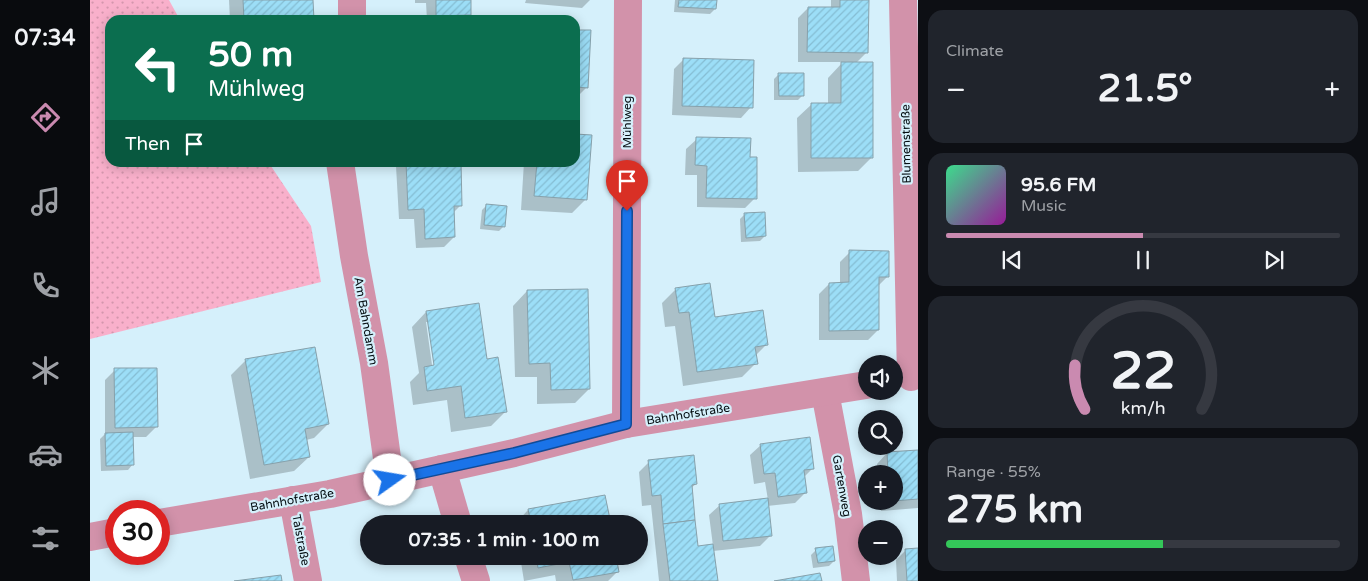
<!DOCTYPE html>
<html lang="en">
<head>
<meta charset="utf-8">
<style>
	body { margin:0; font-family:"Varela Round",sans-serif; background:#20242c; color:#f1f3f6; height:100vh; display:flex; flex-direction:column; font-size:19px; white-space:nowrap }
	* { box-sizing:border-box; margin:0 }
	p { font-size:16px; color:#9ea1a6 }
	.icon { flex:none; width:28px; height:28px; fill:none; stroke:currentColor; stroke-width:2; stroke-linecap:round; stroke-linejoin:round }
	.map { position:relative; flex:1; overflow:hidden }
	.sheet { display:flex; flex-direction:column; gap:10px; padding:10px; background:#0d0f14; width:450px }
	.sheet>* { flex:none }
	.guide { position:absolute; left:15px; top:15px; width:475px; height:152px; border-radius:15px; box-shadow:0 2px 12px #0003; background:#0b6e4f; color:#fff; overflow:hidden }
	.fabs { position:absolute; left:768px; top:355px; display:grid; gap:10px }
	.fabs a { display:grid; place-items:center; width:45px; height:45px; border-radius:50%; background:#171b24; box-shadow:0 2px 12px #0003; font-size:25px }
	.speed { position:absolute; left:15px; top:500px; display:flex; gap:10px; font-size:25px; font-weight:700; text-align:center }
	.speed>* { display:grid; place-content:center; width:65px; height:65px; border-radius:50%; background:#171b24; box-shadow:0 2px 12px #0003; line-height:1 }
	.speed .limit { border:8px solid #d22; background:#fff; color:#111 }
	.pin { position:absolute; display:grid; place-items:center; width:42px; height:42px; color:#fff; margin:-51px -21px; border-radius:50% 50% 50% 0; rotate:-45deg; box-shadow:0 0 5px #0007 }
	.pin .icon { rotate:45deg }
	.me { position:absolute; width:55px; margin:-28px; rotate:77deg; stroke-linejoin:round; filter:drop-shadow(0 0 4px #0008) }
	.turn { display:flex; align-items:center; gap:18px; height:105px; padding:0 20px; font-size:22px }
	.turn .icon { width:65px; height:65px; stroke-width:2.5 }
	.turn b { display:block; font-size:35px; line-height:42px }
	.then { display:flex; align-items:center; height:48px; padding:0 20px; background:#0003; gap:10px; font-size:19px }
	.big { font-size:38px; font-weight:800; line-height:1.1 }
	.sheet .card { flex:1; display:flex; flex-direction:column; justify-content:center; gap:8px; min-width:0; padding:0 18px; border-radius:15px; background:#20242c }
	.sheet .dial { align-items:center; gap:0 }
	.dial svg { height:130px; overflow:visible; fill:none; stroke:#363941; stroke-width:7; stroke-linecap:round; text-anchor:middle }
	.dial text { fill:#f1f3f6; stroke:none }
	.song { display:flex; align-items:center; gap:15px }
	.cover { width:60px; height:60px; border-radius:8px; background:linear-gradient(135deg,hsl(150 70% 55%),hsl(300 70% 35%)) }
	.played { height:5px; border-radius:2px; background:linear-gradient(90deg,#ca8ab0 50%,#363941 50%) }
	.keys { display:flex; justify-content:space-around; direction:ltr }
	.heat { display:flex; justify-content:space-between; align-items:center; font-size:28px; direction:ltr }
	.charge { height:8px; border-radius:4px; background:linear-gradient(90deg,#34c759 55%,#363941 0) }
	.trip { position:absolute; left:270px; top:515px; width:288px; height:50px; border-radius:25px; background:#171b24; box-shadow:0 2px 12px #0003; font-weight:800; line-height:50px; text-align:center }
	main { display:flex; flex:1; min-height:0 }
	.dock { display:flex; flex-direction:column; width:90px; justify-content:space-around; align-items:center; background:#090b0e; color:#9ea1a6 }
	.dock .icon { width:35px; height:35px }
	.dock .selected { color:#ca8ab0 }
	.dock b { font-size:22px; color:#f1f3f6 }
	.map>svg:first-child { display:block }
	.grass { fill:url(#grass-dots) }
	.shadow { fill:#0003; fill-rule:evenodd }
	.building { fill:url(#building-hatch); stroke:#87a1ab }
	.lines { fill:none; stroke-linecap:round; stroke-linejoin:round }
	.minor { stroke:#d292aa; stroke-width:28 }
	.route-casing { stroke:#114b97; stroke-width:12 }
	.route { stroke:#1a73e8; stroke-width:9 }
	.labels { text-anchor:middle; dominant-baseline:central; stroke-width:4.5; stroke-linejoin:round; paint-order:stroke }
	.street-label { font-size:12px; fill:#050e12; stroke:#d5f0fb }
</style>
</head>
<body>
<main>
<nav class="dock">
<b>07:34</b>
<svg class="icon selected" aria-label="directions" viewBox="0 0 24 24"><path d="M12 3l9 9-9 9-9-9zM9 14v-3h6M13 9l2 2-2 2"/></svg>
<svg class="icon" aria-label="music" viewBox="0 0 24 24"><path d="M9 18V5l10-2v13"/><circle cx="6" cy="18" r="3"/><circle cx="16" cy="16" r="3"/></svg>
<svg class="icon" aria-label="phone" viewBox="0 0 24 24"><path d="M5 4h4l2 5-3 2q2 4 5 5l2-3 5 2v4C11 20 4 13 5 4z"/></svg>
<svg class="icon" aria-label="climate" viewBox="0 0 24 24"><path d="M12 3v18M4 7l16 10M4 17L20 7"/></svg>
<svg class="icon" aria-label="car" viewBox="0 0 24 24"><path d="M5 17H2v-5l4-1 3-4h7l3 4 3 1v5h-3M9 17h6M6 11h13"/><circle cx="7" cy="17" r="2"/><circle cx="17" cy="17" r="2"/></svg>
<svg class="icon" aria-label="filters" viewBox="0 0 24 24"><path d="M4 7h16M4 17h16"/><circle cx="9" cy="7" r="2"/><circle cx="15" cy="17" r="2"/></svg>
</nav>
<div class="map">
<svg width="828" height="581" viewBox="0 0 828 581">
	<defs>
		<pattern id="grass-dots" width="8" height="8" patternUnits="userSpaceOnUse" patternTransform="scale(1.25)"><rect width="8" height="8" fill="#f9b0cb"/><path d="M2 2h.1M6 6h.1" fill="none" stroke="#d496ad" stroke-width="1.8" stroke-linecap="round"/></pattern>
		<pattern id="building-hatch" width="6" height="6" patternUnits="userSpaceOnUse" patternTransform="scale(1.25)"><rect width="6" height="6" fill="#9cdef7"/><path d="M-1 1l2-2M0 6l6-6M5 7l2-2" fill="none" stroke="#85bdd3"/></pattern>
	</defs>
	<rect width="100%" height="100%" fill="#d5f0fb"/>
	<polygon class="grass" points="0,0 79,0 90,20 20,20 20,162 179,163 221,226 231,282 0,339"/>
	<g class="shadow">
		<polygon points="139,0 222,0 222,20 140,20"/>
		<polygon points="325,0 379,0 380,15 374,20 337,20 336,3 325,3"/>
		<polygon points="436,0 500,0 492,8 435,3"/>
		<polygon points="585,0 625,0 625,9 620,14 584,12"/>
		<polygon points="741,0 777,0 777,52 765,64 782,157 768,171 708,172 707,118 722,104 738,104 738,78 753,62 708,62 708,18 718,8 741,8"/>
		<polygon points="485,31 497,87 486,98 485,98"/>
		<polygon points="594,59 661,107 651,118 582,115 584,69"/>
		<polygon points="689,74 713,95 708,100 684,100 684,79"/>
		<polygon points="485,135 496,199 482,213 431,210 434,162 485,162"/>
		<polygon points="607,139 659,158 665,198 655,208 607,207 607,175 595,175 596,149"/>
		<polygon points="309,162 369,162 371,205 363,213 364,237 354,247 326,248 324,219 309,219 306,166"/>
		<polygon points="397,205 414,226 409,231 390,229 392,210"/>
		<polygon points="655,214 675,236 670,241 651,242 650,219"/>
		<polygon points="760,252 798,276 788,286 788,330 778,340 729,340 729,294 739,284 750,284 750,262"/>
		<polygon points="586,289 624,318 676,345 665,356 666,363 652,377 593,386 585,326 575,327 572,303"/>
		<polygon points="437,291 499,389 485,403 447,404 447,377 425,377 423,306"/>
		<path d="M336,312l60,49 19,51 -14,14 -40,6 -4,-32 -34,5 -3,-23 9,-9 -7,-46zM336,322h3l7,49 -3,1z"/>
		<polygon points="156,360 238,424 224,438 216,440 219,457 204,471 160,479 141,375"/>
		<polygon points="25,370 67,426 56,437 42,437 43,464 38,470 11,471 10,439 15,434 15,380"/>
		<polygon points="671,445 723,468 714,477 716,492 705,503 677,506 680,536 670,546 623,551 627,581 569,581 561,505 552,506 549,472 559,462 606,484 601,488 607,548 623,546 619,515 630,505 678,500 675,482 664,484 660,455"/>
		<polygon points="828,451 828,508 791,511 790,501 804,501 804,474 788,474 787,464 797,453"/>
		<polygon points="438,510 519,524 425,524"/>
		<polygon points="828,549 828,581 807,581 806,560 816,550"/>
		<polygon points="726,550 744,561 739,566 723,568 721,555"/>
		<polygon points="430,556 525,556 528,571 518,581 466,581 465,575 434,581"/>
	</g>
	<g class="building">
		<polygon points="153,0 223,0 224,20 154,20"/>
		<polygon points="346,0 381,0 381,15 346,16"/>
		<polygon points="589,0 627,0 626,9 588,7"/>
		<polygon points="750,0 779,0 778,53 717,52 718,7 750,7"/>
		<polygon points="485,30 501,30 498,88 485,87"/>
		<polygon points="593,58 664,60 663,108 592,106"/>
		<polygon points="751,62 783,62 783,158 721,158 721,103 751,103"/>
		<polygon points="688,73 714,73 714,96 689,96"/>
		<polygon points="485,134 502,135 497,200 444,196 447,162 485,162"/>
		<polygon points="606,137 661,138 660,157 667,157 667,199 616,198 617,166 605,165"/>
		<polygon points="316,162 371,162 372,206 364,206 365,237 335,239 334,209 318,210"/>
		<polygon points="396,204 417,206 415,227 394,225"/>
		<polygon points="675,212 676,236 656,238 654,213"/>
		<polygon points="759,250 799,251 799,277 789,277 789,330 739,331 739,283 759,282"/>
		<polygon points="620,283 625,317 673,310 678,345 665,347 668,364 607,372 599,312 589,313 585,288"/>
		<polygon points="498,289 500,389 461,390 460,363 439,364 437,290"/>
		<polygon points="389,303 397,359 408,357 417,412 375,418 371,386 337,391 334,367 344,365 336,311"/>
		<polygon points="225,347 239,424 215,429 220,457 174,465 155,359"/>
		<polygon points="24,368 67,368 68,427 25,428"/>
		<polygon points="43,432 44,465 16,466 15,433"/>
		<polygon points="720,437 724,469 714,470 717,493 688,497 685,473 674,474 670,444"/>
		<polygon points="828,450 828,499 804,501 804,474 798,474 797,452"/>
		<polygon points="604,455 607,484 602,485 605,520 573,524 571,495 562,496 558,460"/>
		<polygon points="515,495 521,524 441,524 438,509"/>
		<polygon points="678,498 682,536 633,541 629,504"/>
		<polygon points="605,520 608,546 623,544 628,581 580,581 573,524"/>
		<polygon points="743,546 745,561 728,563 725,548"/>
		<polygon points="828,548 828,581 817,581 815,549"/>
		<polygon points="446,556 526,556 529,572 483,580 479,562 448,568"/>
		<polygon points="730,573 732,581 684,581"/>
		<polygon points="191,575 192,581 144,581"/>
	</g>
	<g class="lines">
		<g class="minor">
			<polyline points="813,0 821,377"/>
			<polyline points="262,20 262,0"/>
			<polyline points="250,162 264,256 284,363 300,480"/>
			<polyline points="735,392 758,514 766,581"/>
			<polyline points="536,424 538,0"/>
			<polyline points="352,469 368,524"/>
			<polyline points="203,500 218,581"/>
			<polyline points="69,523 240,494 424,453 536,424 776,385"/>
			<polyline points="0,537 26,532"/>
			<polyline points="378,556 386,581"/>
		</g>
	</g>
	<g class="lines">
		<g class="route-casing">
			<polyline id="route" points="300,480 424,453 536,424 537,211"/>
		</g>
		<use href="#route" class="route"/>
	</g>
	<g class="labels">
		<g class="street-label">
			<text transform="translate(537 122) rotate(-90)">Mühlweg</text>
			<text transform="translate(816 144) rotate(-91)">Blumenstraße</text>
			<text transform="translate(276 321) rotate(80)">Am Bahndamm</text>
			<text transform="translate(598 414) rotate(-9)">Bahnhofstraße</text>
			<text transform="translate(752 486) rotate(80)">Gartenweg</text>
			<text transform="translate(202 500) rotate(-10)">Bahnhofstraße</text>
			<text transform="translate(211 540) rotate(79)">Talstraße</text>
		</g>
	</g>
</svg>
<div class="fabs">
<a><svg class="icon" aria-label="sound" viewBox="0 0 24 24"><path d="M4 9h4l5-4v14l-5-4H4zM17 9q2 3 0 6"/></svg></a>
<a><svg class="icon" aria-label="search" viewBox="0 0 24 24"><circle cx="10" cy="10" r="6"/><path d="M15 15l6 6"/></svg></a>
<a>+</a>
<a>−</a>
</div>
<div class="speed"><div class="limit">30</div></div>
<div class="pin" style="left:537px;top:211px;background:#d93025"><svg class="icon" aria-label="arrive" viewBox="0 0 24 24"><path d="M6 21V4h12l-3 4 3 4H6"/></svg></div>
<svg class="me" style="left:300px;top:480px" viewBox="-20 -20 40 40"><circle r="19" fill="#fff"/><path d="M0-13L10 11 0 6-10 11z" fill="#1a73e8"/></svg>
<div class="trip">07:35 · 1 min · 100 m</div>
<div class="guide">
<div class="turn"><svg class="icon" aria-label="left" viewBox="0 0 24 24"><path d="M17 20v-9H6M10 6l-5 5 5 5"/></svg><div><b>50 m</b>Mühlweg</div></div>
<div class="then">Then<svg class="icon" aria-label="arrive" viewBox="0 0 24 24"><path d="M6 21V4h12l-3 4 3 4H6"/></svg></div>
</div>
</div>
<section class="sheet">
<div class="card"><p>Climate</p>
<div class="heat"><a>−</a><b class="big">21.5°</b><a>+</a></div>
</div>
<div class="card">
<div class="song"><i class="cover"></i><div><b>95.6 FM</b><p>Music</p></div></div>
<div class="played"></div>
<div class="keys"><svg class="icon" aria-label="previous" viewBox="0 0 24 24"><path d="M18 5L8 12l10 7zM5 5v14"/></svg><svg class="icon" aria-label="pause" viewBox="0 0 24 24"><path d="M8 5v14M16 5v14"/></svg><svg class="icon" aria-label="next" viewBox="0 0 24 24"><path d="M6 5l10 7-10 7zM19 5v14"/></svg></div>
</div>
<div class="card dial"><svg viewBox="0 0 100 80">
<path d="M14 69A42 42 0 1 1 86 69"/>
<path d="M14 69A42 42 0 0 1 8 42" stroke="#ca8ab0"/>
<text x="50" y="56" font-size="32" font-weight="700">22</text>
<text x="50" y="72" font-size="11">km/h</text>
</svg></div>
<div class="card"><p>Range · 55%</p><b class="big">275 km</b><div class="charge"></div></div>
</section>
</main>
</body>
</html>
